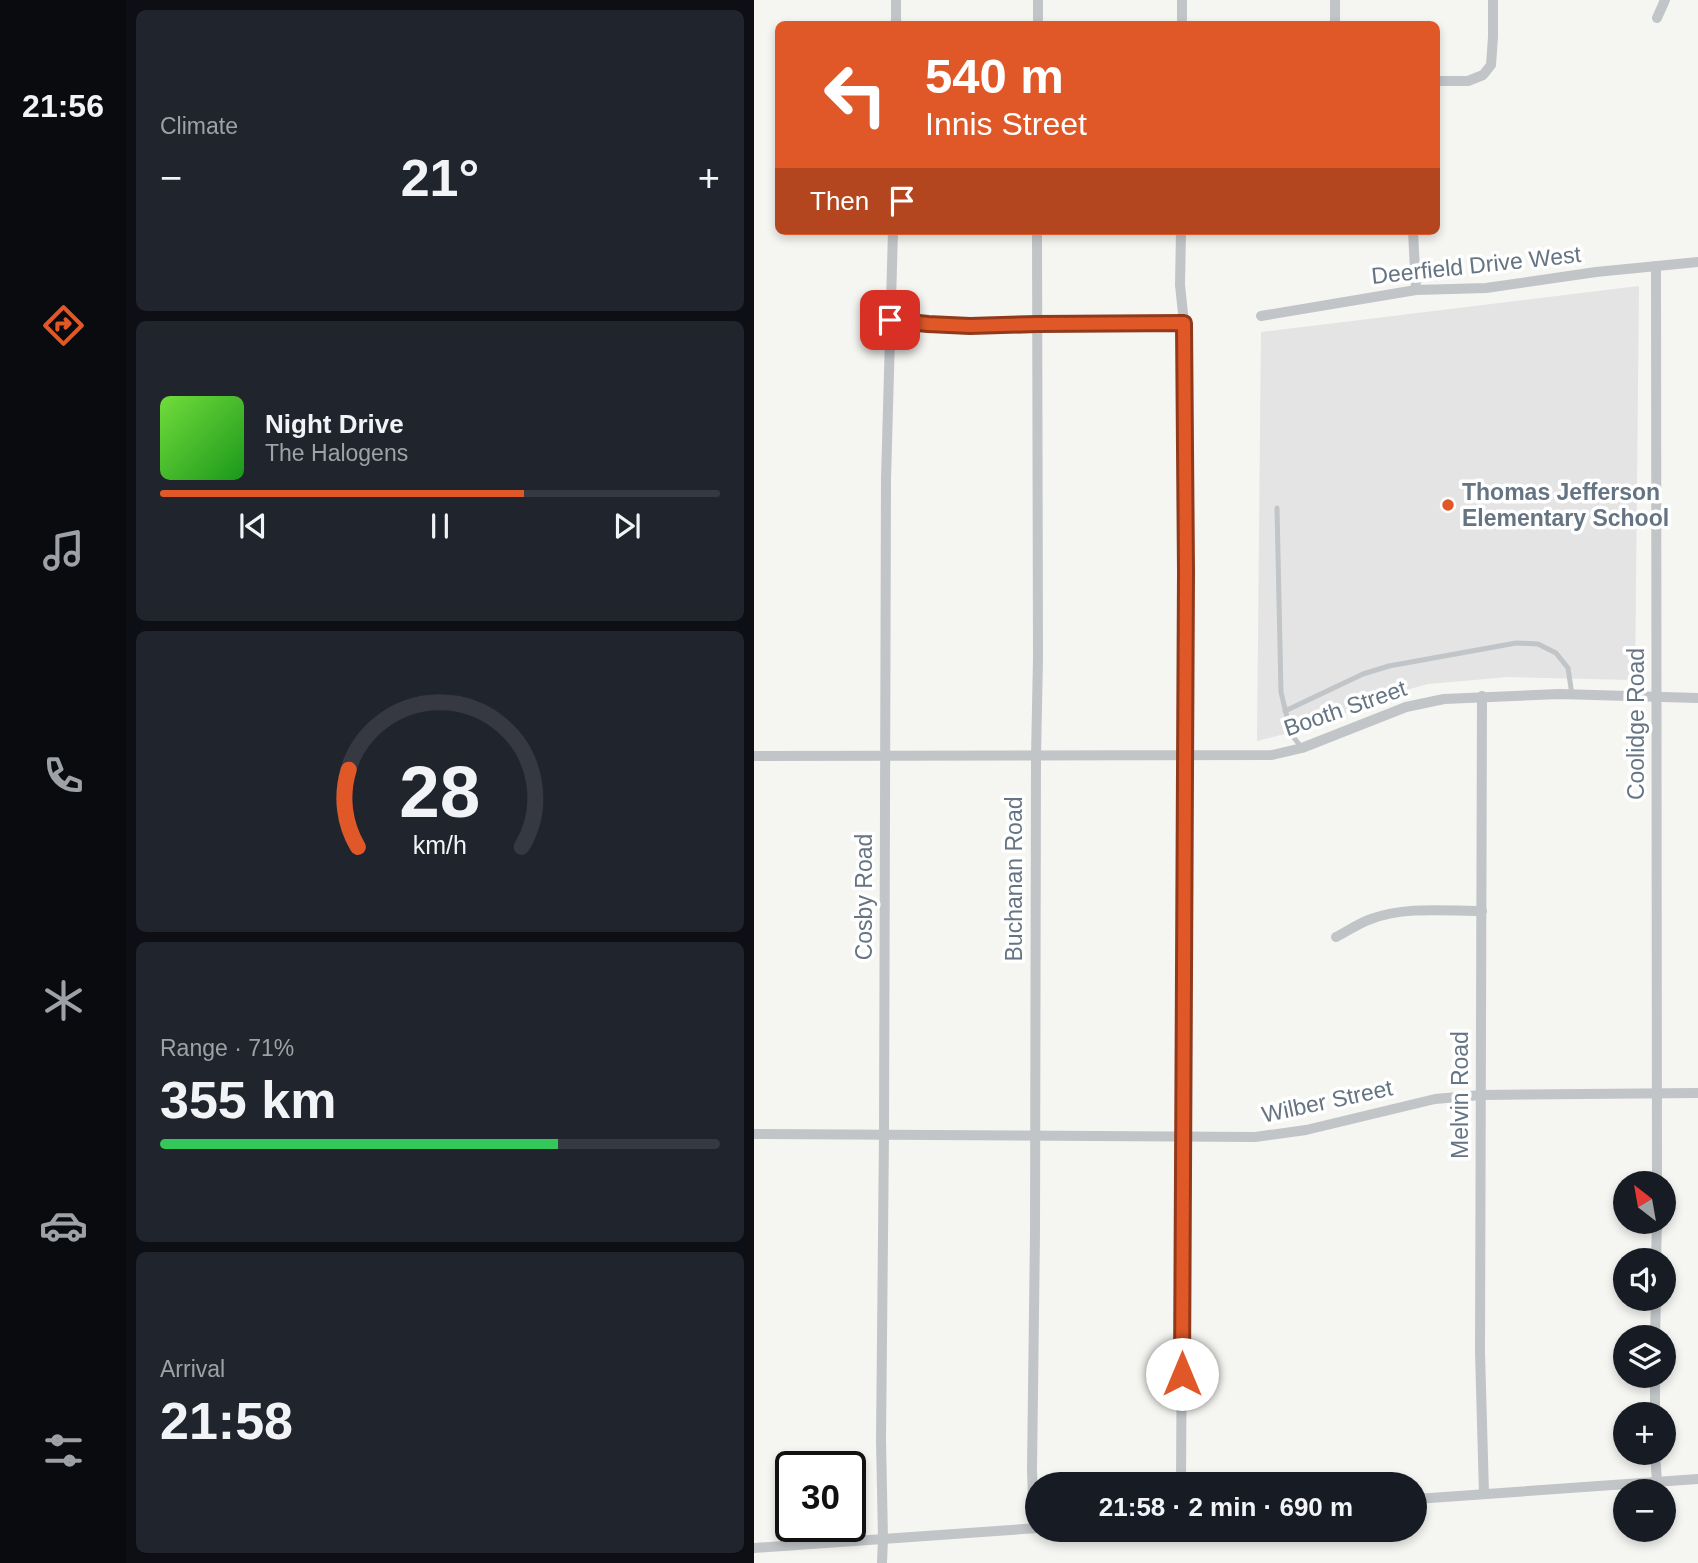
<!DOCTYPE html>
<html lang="en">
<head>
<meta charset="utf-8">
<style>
	body { margin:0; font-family:Helvetica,sans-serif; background:#20242c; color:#f1f3f6; height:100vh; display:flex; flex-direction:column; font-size:26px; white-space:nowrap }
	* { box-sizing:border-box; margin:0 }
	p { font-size:23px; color:#9ea1a6 }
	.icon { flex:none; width:38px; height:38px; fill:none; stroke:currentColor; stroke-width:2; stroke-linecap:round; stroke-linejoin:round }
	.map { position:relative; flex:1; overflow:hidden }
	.drawer { display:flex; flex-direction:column; gap:10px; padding:10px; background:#0d0f14; width:628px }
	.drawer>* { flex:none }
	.guide { position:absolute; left:21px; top:21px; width:665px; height:214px; border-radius:10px; box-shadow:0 4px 10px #0003; background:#e05827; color:#fff; overflow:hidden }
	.needle { width:46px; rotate:329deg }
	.tools { position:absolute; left:859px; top:1171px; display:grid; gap:14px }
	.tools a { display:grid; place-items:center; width:63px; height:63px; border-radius:50%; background:#171b24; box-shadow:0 4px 10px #0003; font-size:35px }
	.speed { position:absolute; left:21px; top:1451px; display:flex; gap:14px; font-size:35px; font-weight:700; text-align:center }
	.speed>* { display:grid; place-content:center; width:91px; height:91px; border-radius:50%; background:#171b24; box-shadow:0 4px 10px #0003; line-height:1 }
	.speed .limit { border:4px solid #111; border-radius:10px; background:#fff; color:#111 }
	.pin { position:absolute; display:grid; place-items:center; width:60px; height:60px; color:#fff; margin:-30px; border-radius:14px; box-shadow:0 4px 10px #0006 }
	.me { position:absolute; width:77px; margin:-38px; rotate:0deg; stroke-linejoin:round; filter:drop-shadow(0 0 5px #0008) }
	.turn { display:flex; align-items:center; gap:24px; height:147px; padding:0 35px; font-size:32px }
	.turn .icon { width:91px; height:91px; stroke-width:2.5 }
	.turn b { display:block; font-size:49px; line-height:60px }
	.then { display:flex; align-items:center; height:66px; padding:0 35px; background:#0003; gap:14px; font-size:26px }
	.big { font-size:52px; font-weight:700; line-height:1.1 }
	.drawer .widget { flex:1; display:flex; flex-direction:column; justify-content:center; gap:10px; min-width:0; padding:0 24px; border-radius:10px; background:#20242c }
	.drawer .dial { align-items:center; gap:0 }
	.dial svg { height:182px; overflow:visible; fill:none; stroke:#363941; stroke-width:7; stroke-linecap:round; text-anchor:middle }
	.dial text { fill:#f1f3f6; stroke:none }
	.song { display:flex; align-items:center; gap:21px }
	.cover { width:84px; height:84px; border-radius:10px; background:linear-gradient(135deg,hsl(100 70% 55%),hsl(120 70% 35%)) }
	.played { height:7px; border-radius:4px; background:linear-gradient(90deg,#e05827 65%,#363941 65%) }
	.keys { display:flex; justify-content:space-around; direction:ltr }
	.heat { display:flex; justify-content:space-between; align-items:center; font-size:38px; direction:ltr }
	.charge { height:10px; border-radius:5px; background:linear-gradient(90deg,#34c759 71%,#363941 0) }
	.trip { position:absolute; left:271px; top:1472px; width:402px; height:70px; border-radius:35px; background:#171b24; box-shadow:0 4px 10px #0003; font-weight:700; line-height:70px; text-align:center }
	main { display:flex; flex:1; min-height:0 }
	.tab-bar { display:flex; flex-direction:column; width:126px; justify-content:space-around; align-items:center; background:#090b0e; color:#9ea1a6 }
	.tab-bar .icon { width:49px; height:49px }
	.tab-bar .current { color:#e05827 }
	.tab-bar b { font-size:32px; color:#f1f3f6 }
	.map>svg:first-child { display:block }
	.built { fill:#e3e4e3 }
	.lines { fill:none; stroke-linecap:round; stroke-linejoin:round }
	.service { stroke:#c1c5c8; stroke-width:5 }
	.minor { stroke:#c1c5c8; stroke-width:10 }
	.route-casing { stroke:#923919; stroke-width:18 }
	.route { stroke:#e05827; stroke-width:12 }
	.poi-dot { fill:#e05827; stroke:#fff; stroke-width:2.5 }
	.labels { text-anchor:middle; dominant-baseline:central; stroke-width:7; stroke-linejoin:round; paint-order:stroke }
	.street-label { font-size:23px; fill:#657482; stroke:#fff }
	.poi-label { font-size:23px; font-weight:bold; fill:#657482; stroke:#fff; text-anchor:start }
</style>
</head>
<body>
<main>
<nav class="tab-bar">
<b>21:56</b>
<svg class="icon current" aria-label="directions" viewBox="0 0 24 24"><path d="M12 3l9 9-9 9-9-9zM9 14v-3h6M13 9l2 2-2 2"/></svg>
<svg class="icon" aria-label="music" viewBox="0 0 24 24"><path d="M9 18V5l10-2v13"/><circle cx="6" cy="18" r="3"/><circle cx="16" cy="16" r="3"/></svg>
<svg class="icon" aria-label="phone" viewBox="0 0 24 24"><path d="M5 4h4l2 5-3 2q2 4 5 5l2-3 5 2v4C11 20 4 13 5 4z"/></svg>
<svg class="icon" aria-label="climate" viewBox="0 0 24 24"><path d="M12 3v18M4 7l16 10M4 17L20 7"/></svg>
<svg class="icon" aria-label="car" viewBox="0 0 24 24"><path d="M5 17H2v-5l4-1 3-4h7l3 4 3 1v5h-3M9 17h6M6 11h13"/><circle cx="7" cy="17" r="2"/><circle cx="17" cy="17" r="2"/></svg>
<svg class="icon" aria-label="filters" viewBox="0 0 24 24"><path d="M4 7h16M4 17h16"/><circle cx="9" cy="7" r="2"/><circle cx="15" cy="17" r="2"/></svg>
</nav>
<section class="drawer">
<div class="widget"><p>Climate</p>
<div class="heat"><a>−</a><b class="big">21°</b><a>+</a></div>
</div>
<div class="widget">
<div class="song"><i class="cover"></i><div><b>Night Drive</b><p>The Halogens</p></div></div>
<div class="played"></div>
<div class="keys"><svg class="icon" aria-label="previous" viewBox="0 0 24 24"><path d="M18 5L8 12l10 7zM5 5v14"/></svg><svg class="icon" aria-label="pause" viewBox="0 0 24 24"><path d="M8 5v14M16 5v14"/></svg><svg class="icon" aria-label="next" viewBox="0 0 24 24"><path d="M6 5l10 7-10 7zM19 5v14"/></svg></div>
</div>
<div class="widget dial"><svg viewBox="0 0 100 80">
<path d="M14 69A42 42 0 1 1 86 69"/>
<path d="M14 69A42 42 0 0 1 10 35" stroke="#e05827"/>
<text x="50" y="56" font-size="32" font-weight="700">28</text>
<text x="50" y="72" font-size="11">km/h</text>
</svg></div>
<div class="widget"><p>Range · 71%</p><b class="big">355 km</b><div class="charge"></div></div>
<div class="widget"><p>Arrival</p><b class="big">21:58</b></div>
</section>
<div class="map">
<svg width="944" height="1563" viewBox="0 0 944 1563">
	<rect width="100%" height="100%" fill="#f5f5f2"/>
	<polygon class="built" points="885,286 881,680 754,677 674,684 634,695 562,726 503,741 507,332"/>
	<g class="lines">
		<g class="service">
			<polyline points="523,508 527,692 537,734 548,748"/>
			<polyline points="531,711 609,674 635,666 762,643 784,644 802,653 814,668 818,695"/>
		</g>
		<g class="minor">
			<polyline points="142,0 142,24"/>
			<polyline points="581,0 581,24"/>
			<polyline points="903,18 911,0"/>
			<polyline points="284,24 284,0"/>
			<polyline points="428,24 428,0"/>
			<polyline points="682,81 714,81 729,75 737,65 739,37 739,0"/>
			<polyline points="659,231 662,290"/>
			<polyline points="902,266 903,1183"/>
			<polyline points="507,316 662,290 732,288 842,272 944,262"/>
			<polyline points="136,320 174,324 216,326 283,324 430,323"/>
			<polyline points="728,696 726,1352 730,1494"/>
			<polyline points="0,756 518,755 548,748 652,707 690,699 805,694 944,698"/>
			<path d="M582,937c12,-6 23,-14 35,-18 35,-13 74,-8 111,-8"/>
			<polyline points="0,1134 501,1137 552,1130 681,1099 727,1095 944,1093"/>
			<polyline points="902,1260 903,1222"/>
			<polyline points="901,1337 902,1298"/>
			<polyline points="901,1414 901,1376"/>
			<polyline points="901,1452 903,1482"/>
			<polyline points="427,1484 432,571 430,323 426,285 427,231"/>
			<polyline points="662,1499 944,1479"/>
			<polyline points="280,1528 278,1470 281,1233 282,756 284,658 283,231"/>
			<polyline points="0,1548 284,1528"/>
			<polyline points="128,1563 129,1539 127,1440 130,1135 132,479 139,231"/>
		</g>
	</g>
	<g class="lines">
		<g class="route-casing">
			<polyline id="route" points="136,320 174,324 216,326 283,324 430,323 432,571 428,1374"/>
		</g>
		<use href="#route" class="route"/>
	</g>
	<circle class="poi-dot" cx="694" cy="505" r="7"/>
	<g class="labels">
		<g class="street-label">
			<text transform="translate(722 265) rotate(-6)">Deerfield Drive West</text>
			<text transform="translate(591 708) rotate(-19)">Booth Street</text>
			<text transform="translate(882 724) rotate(-90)">Coolidge Road</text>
			<text transform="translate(260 879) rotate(-90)">Buchanan Road</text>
			<text transform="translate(110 897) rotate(-90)">Cosby Road</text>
			<text transform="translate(706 1095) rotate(-90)">Melvin Road</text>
			<text transform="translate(573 1101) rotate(-12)">Wilber Street</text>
		</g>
		<g class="poi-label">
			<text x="708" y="492">Thomas Jefferson<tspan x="708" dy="26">Elementary School</tspan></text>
		</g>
	</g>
</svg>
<div class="tools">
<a><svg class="needle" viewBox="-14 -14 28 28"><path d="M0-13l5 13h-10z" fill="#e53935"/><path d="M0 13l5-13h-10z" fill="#9ea1a6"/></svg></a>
<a><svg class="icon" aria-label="sound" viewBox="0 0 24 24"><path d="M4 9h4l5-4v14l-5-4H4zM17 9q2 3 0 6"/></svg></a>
<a><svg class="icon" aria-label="layers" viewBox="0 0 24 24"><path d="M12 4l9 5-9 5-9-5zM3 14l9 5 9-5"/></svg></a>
<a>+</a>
<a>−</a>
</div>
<div class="speed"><div class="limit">30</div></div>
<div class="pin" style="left:136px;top:320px;background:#d93025"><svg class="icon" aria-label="arrive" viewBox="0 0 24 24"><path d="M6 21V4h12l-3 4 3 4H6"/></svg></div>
<svg class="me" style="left:428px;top:1374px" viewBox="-20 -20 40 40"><circle r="19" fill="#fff"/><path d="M0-13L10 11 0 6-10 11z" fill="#e05827"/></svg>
<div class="trip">21:58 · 2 min · 690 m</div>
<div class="guide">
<div class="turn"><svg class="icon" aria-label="left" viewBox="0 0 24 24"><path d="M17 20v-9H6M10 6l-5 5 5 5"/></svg><div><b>540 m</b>Innis Street</div></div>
<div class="then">Then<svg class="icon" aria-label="arrive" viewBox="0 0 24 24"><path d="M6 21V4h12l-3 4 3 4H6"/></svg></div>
</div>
</div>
</main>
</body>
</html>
